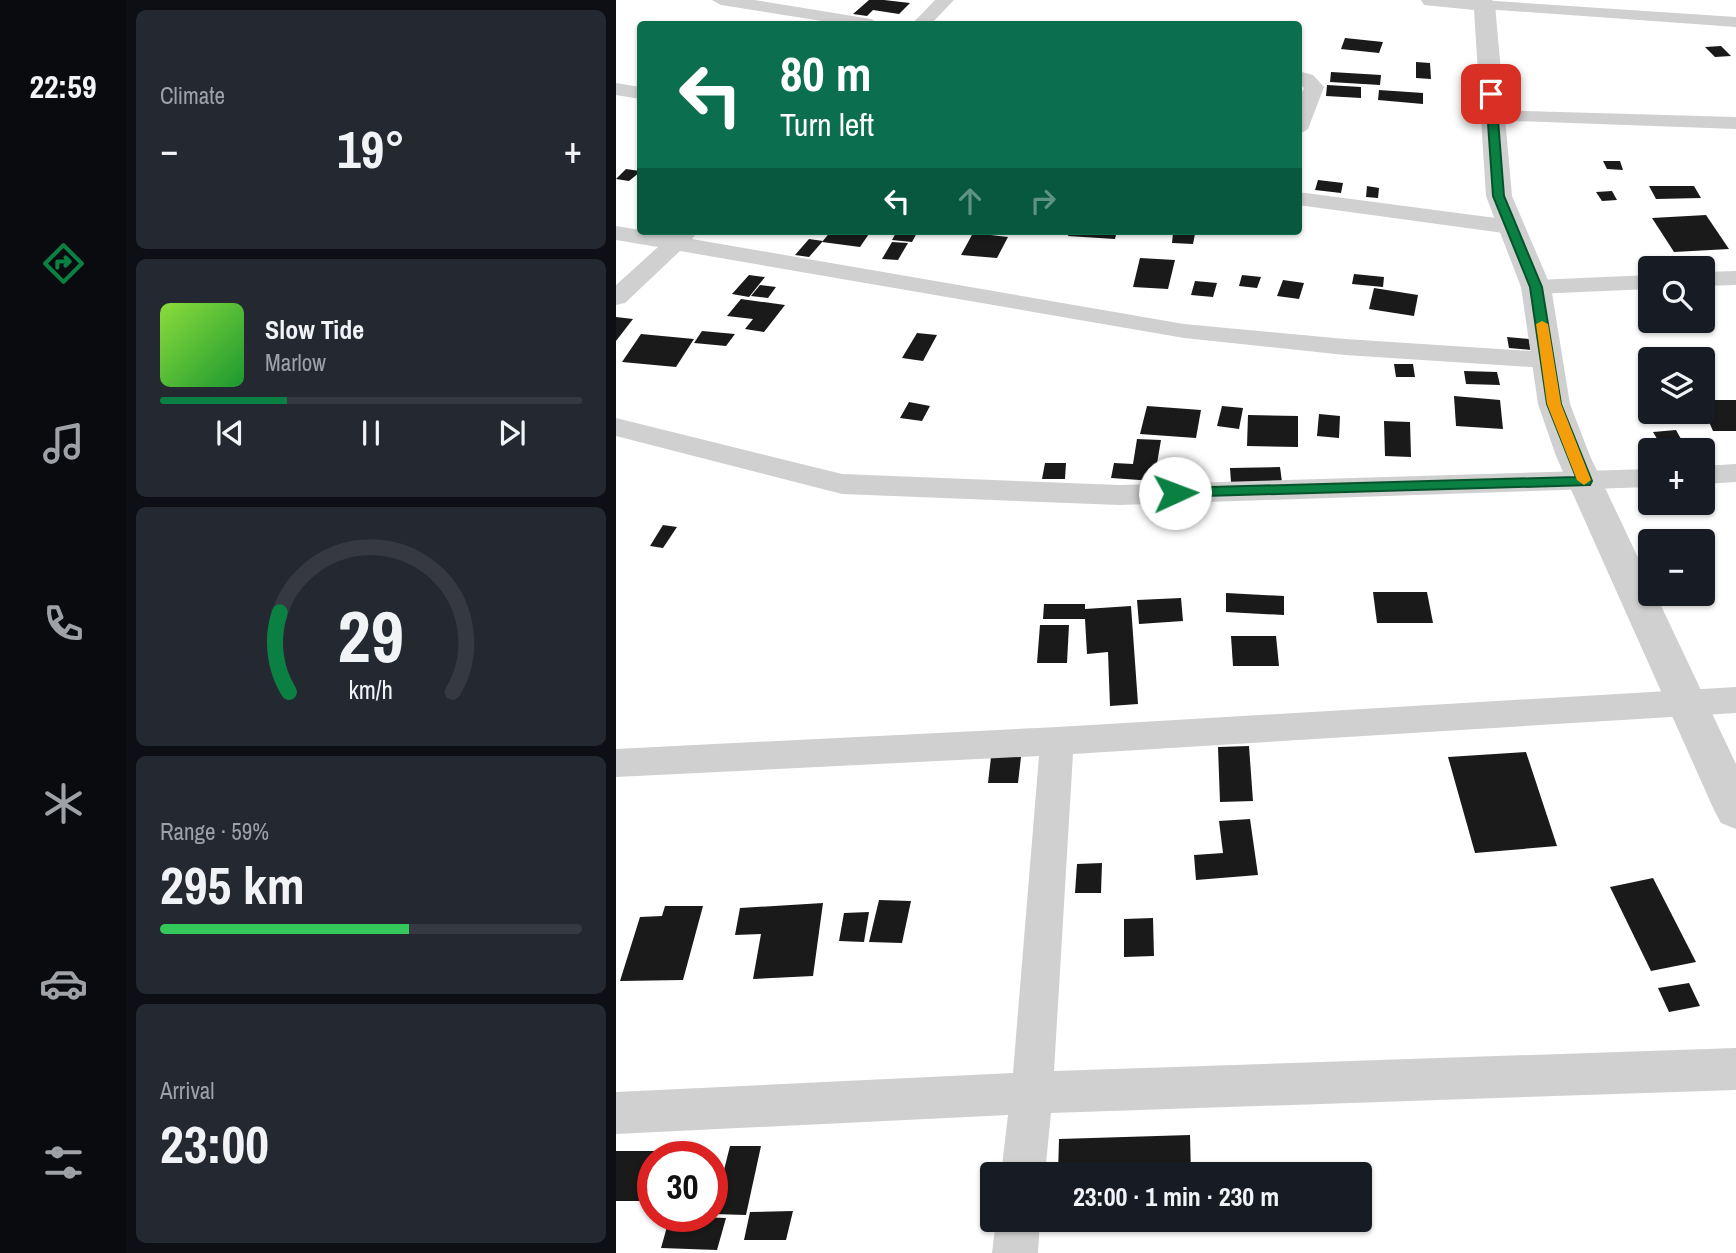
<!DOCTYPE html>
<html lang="en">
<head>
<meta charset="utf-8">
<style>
	body { margin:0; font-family:"Archivo Narrow",sans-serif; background:#242831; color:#f1f3f6; height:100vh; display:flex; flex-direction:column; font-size:26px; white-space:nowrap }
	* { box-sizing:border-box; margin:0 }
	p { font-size:23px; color:#9ea1a6 }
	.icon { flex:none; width:38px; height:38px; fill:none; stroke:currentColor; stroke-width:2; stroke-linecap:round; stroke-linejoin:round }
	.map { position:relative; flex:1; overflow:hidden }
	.drawer { display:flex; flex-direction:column; gap:10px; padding:10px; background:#0d0f14; width:490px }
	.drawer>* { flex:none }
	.hud { position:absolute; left:21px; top:21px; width:665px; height:214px; border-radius:7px; box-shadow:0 2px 5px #0004; background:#0b6e4f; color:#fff; overflow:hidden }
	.fabs { position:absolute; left:1022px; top:256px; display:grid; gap:14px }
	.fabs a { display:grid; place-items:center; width:77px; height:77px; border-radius:7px; background:#171b24; box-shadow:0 2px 5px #0004; font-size:35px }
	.speed { position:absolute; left:21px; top:1141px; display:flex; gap:14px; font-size:35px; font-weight:700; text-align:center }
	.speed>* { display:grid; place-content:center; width:91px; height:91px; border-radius:50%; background:#171b24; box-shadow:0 2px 5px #0004; line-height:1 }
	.speed .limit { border:10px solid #d22; background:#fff; color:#111 }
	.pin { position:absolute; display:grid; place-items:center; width:60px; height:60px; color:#fff; margin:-30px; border-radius:14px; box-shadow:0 4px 10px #0006 }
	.me { position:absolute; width:77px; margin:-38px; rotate:88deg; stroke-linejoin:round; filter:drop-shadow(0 0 5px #0008) }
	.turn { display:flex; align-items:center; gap:24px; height:147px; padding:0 28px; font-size:32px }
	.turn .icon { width:91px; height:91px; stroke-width:2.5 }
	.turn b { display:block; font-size:49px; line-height:60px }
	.lanes { display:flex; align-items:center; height:66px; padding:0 28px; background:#0003; justify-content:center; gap:35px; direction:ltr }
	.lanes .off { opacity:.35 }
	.big { font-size:52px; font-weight:700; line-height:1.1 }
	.drawer .widget { flex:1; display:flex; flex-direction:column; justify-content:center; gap:10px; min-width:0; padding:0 24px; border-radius:10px; background:#242831 }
	.drawer .dial { align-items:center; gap:0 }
	.dial svg { height:182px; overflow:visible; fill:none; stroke:#363941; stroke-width:7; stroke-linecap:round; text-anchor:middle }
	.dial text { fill:#f1f3f6; stroke:none }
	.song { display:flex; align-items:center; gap:21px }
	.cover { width:84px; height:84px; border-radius:10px; background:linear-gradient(135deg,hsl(90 70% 55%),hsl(130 70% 35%)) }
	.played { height:7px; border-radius:4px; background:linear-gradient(90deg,#0b8043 30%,#363941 30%) }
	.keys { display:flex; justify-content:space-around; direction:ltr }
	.heat { display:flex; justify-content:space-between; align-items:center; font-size:38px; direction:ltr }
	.charge { height:10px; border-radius:5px; background:linear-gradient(90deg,#34c759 59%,#363941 0) }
	.trip { position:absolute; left:364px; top:1162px; width:392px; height:70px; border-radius:7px; background:#171b24; box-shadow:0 2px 5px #0004; font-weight:700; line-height:70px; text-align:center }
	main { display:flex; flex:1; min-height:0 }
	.dock { display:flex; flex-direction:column; width:126px; justify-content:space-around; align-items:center; background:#090b0e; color:#9ea1a6 }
	.dock .icon { width:49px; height:49px }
	.dock .current { color:#0b8043 }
	.dock b { font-size:32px; color:#f1f3f6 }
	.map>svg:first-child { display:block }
	.building { fill:#1a1a1a }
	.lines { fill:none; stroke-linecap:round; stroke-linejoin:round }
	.minor { fill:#d0d0d0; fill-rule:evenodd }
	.tertiary { fill:#d0d0d0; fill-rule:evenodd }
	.route { fill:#0b8043; stroke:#07532c; stroke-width:2 }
	.slow { fill:#f59e0b }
</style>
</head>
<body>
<main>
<nav class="dock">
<b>22:59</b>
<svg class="icon current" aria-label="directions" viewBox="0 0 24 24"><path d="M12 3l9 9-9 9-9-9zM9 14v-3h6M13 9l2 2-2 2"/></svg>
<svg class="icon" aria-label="music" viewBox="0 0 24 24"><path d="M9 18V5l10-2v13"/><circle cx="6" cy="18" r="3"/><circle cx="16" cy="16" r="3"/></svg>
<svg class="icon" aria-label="phone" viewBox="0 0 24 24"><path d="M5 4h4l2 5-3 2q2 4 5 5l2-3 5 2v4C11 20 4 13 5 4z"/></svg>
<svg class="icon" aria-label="climate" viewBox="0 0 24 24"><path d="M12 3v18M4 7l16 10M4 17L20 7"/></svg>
<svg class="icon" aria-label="car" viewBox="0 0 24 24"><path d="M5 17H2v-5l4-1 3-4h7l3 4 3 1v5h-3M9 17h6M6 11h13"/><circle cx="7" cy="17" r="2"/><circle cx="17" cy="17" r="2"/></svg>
<svg class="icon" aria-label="filters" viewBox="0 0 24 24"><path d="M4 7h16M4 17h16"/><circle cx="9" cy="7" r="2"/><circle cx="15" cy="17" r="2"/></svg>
</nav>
<section class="drawer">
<div class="widget"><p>Climate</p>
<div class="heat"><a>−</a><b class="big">19°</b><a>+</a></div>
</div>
<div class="widget">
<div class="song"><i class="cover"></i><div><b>Slow Tide</b><p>Marlow</p></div></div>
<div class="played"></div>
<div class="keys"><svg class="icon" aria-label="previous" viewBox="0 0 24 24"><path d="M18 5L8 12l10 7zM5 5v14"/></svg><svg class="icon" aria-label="pause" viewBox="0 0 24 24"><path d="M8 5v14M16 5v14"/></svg><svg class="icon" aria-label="next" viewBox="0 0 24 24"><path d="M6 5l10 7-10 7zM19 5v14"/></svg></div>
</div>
<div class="widget dial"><svg viewBox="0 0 100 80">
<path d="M14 69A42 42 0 1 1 86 69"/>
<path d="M14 69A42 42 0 0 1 10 34" stroke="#0b8043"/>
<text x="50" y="56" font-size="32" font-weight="700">29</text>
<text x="50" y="72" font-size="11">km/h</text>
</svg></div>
<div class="widget"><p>Range · 59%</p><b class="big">295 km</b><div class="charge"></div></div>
<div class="widget"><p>Arrival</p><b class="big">23:00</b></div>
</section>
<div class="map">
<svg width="1120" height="1253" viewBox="0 0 1120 1253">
	<rect width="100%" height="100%" fill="#fff"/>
	<g class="building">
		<polygon points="253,0 268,0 294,3 283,14 257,10 251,16 237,14"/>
		<polygon points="729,38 767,42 763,53 725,49"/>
		<polygon points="1105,46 1115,56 1099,57 1089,47"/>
		<polygon points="800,62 814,63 815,79 800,78"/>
		<polygon points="715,72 765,75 764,85 714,82"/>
		<polygon points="711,85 745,87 745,98 710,96"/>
		<polygon points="763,90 807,93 807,104 762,100"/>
		<polygon points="987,161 1004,161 1007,170 991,169"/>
		<polygon points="10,169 24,171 24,172 13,181 0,179"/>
		<polygon points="702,180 727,183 725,193 699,190"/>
		<polygon points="751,186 763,188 762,198 750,197"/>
		<polygon points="1033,186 1078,186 1085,198 1040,199"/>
		<polygon points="996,191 1001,200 986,201 980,192"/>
		<polygon points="1090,215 1113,249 1058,252 1036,218"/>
		<polygon points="215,231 255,231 244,247 206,242"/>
		<polygon points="281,231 302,231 296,242 276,240"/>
		<polygon points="454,231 501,231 499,239 452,236"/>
		<polygon points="357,233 392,237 381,258 345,255"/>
		<polygon points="557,233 579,234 577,244 556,243"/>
		<polygon points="193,239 207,241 193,257 179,255"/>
		<polygon points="276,242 292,243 282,260 266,259"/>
		<polygon points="524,258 559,260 552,289 517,287"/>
		<polygon points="738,274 768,277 767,287 736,284"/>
		<polygon points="133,275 149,277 133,297 116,294"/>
		<polygon points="626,275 645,277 641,288 623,286"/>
		<polygon points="667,280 688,283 683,299 661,296"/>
		<polygon points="579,281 601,283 597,297 575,295"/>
		<polygon points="144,285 160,287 152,298 135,296"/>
		<polygon points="758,288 802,295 798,316 753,309"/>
		<polygon points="125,299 169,305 148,332 129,329 137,319 111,316"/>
		<polygon points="0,317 17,319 0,341"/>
		<polygon points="86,331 119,334 110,346 78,343"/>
		<polygon points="301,333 321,335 307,361 286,358"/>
		<polygon points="25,334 78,339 60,367 6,362"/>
		<polygon points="891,337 913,339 915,350 893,348"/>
		<polygon points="778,364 797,364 799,377 780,377"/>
		<polygon points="848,371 881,372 884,385 850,384"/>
		<polygon points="838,396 884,400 887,429 840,426"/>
		<polygon points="1087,400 1120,400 1120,431 1097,431 1087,408"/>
		<polygon points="293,402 314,406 306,421 284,418"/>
		<polygon points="531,406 585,410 580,438 524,434"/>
		<polygon points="606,406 627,408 623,429 601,426"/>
		<polygon points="703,414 724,416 723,438 701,436"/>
		<polygon points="632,415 682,416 682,447 631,446"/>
		<polygon points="768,421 794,422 795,457 769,456"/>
		<polygon points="1060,430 1070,448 1047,449 1037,432"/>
		<polygon points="521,439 545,440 538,481 495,478 498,463 517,464"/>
		<polygon points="429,463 450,463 449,479 426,479"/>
		<polygon points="664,467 666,482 615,482 614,468"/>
		<polygon points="47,525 61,527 47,548 34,546"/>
		<polygon points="757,592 811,592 817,623 761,623"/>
		<polygon points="610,593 668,596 668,615 610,612"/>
		<polygon points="565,598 567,621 523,624 521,600"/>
		<polygon points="428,604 469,604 469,609 515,606 522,704 494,706 492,652 471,654 469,619 427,619"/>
		<polygon points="424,625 453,625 451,663 421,663"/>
		<polygon points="615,636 660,636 663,666 617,666"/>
		<polygon points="633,746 637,801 604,802 602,747"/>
		<polygon points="910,752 941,846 859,853 832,757"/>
		<polygon points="375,757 405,757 402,783 372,783"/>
		<polygon points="634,819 642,875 580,880 578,855 607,853 603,821"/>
		<polygon points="486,863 485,893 459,893 461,864"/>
		<polygon points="1037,878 1080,962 1035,971 994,887"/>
		<polygon points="263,900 295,901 286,943 253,942"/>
		<polygon points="207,903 197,976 137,979 145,934 119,935 124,908"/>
		<polygon points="49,906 87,906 67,980 4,981 24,917 46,916"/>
		<polygon points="253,912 248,942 223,941 228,913"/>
		<polygon points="537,918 538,956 508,957 508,919"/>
		<polygon points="1073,983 1084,1006 1053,1012 1042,988"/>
		<polygon points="574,1135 575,1174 442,1174 443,1139"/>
		<polygon points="114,1146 145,1146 130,1215 97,1214"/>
		<polygon points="0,1151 42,1151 40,1157 37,1157 37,1170 29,1201 0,1201"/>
		<polygon points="177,1211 170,1240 128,1240 134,1212"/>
		<polygon points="54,1216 110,1218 101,1250 45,1248"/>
	</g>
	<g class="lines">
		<g class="minor">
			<polygon points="96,0 138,0 255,19 264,24 225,24 105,5"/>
			<polygon points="319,0 338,0 315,24 296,24"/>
			<polygon points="863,0 1120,17 1120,27 868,9 859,4"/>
			<polygon points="682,71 697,75 708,87 692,129 682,135 682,102 688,88 682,83"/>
			<polygon points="0,83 24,87 24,99 0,95"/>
			<polygon points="877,110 1120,117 1120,129 870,120 867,116 870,112"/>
			<polygon points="682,192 895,220 903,222 906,227 903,232 895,234 682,205"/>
			<polygon points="0,226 54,235 59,231 77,231 79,235 76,239 568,324 729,339 931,352 940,354 944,360 940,366 931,368 729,355 568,338 64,251 9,303 0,305 0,285 42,247 0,240"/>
			<polygon points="1120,271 1120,285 1087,286 1087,272"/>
			<polygon points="1034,275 1034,289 920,294 912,292 908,287 912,282 920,280"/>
			<polygon points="0,418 226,474 504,485 1034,469 1034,487 504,505 226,494 0,436"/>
			<polygon points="1120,464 1120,482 1087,484 1087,466"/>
			<polygon points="1120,687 1120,713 457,754 438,1071 1120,1048 1120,1090 435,1113 429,1174 385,1174 392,1115 0,1134 0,1092 397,1073 423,756 0,777 0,749 441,727"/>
			<polygon points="380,1220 424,1220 422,1253 376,1253"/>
		</g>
		<polygon class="tertiary" points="805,0 876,0 879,4 896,196 935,287 954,404 974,456 1034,583 1034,593 1039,593 1120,764 1120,829 1105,823 1098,810 940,456 922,404 905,287 870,196 858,10 808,5"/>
	</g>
	<polygon class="route" points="875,91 880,94 888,196 926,287 945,404 976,481 974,485 554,497 551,493 554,490 559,488 960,477 931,404 914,287 877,196 870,94"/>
	<polygon class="slow" points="926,321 932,324 945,404 975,480 968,485 961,480 931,404 920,324"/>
</svg>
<div class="fabs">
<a><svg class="icon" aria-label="search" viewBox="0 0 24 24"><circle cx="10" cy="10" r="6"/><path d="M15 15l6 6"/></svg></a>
<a><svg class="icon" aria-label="layers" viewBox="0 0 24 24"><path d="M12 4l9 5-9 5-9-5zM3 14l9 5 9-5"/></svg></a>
<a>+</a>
<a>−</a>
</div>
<div class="speed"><div class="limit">30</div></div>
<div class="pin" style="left:875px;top:94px;background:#d93025"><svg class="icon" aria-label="arrive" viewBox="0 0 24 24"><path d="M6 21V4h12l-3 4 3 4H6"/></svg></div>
<svg class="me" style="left:559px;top:493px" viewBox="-20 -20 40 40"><circle r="19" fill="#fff"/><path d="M0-13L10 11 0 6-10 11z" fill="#0b8043"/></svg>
<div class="trip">23:00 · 1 min · 230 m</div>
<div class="hud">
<div class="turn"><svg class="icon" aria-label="left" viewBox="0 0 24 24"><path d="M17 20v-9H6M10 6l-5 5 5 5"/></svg><div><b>80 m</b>Turn left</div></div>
<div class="lanes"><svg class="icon" aria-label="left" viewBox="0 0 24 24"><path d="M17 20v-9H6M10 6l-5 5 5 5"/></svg><svg class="icon off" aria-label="ahead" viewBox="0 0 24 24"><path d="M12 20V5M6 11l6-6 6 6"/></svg><svg class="icon off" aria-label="right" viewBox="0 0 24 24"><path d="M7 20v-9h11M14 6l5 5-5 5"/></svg></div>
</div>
</div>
</main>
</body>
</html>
